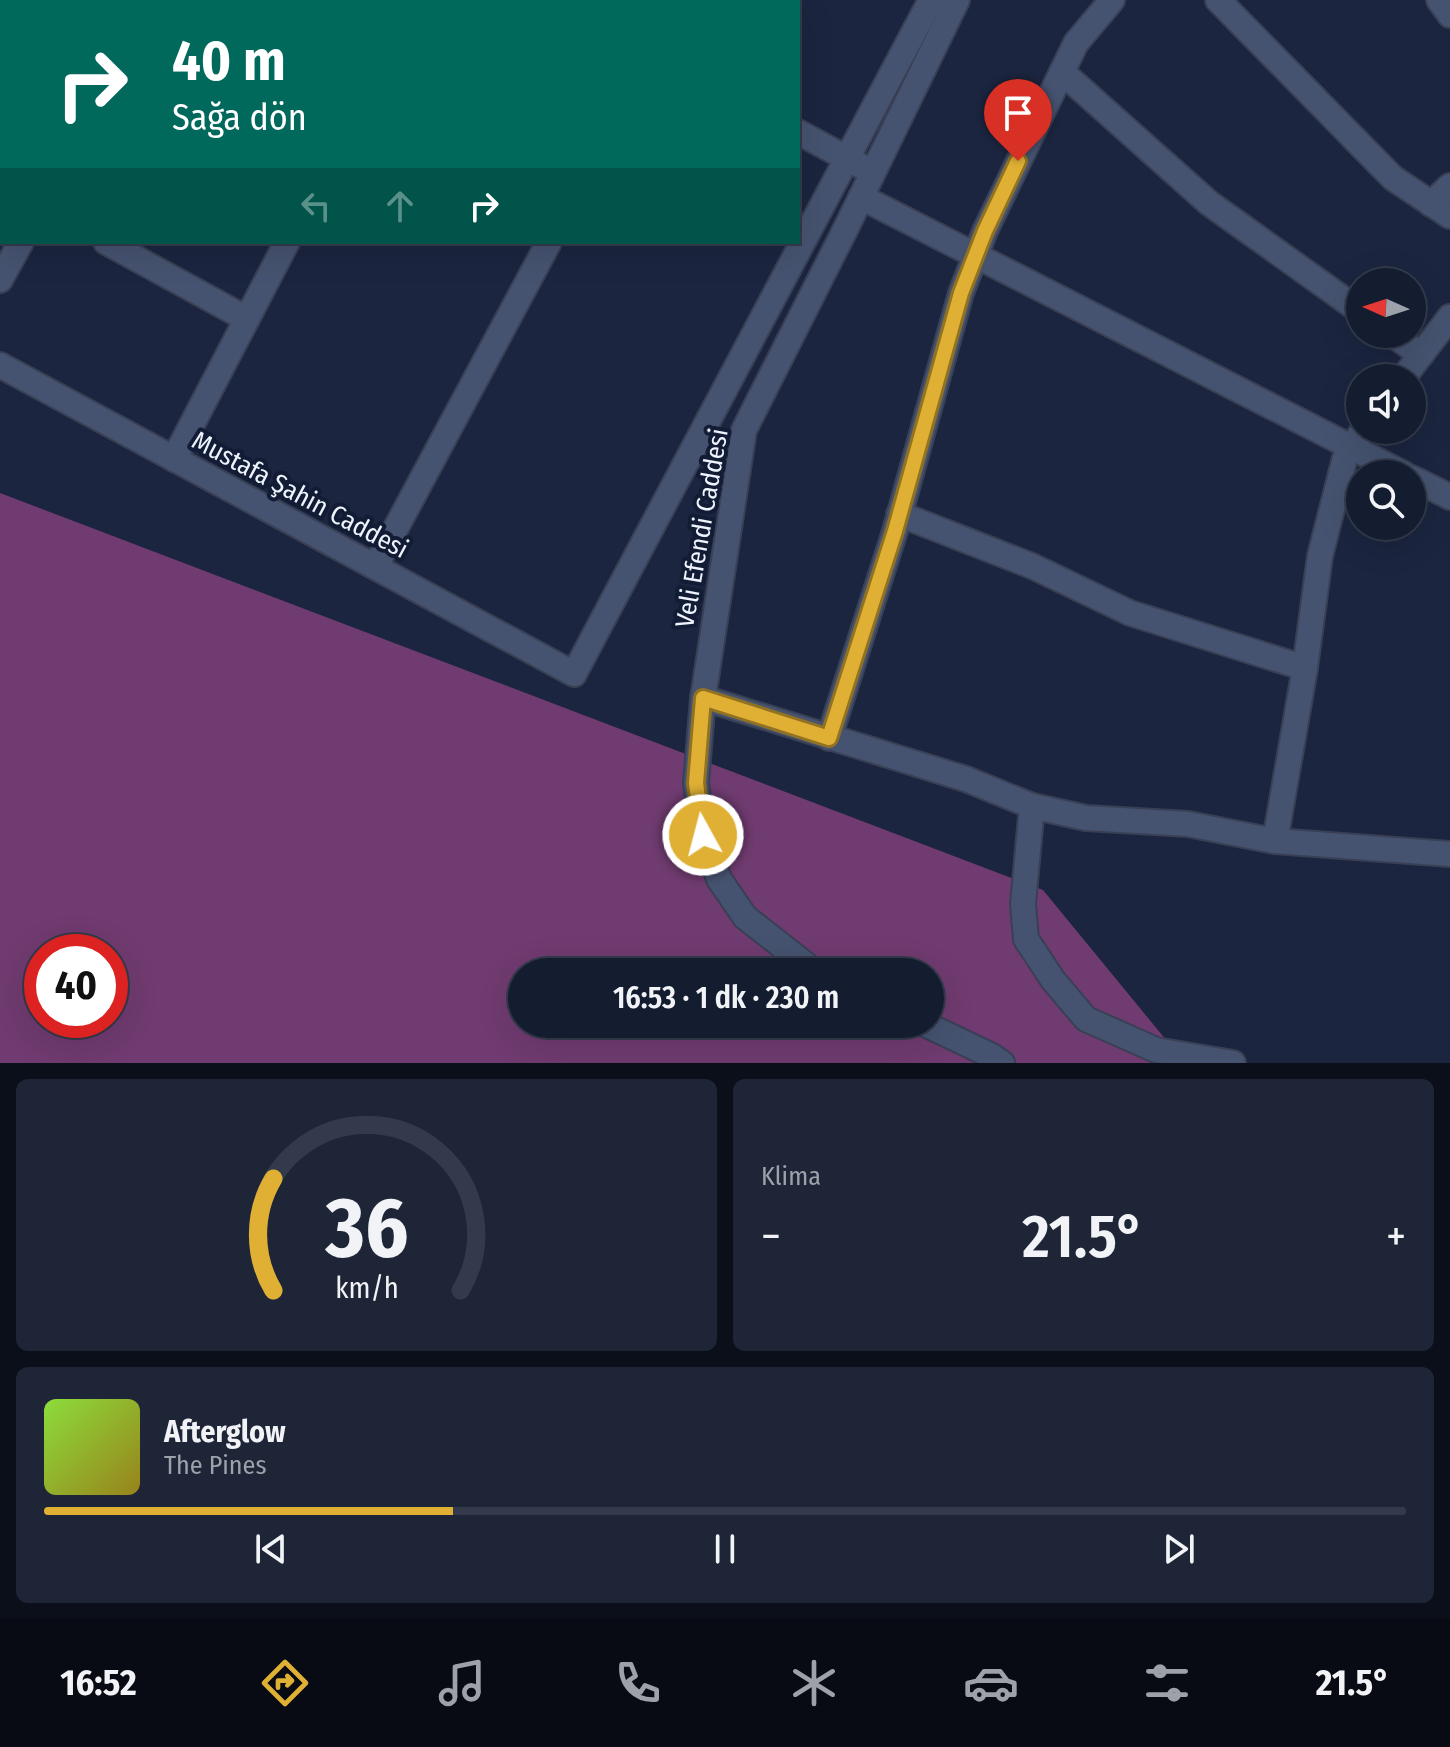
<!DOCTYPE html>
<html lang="tr">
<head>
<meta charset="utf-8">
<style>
	body { margin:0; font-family:"Fira Sans Condensed",sans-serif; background:#1d2537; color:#f1f3f6; height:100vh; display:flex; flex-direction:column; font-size:30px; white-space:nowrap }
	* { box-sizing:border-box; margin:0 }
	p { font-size:26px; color:#9da1aa }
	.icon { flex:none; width:44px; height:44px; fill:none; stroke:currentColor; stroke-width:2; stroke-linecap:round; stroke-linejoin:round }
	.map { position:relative; height:1063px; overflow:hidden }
	.side { display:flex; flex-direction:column; gap:16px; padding:16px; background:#0b0f1a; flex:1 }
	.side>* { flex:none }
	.hud { position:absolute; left:0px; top:0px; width:800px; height:244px; box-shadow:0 8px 32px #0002,0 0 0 2px #333a4b; background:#00695c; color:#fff; overflow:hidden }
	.needle { width:52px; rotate:273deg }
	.tools { position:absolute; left:1346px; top:268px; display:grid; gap:16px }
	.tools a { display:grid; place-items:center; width:80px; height:80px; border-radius:50%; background:#141c2f; box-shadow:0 8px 32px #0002,0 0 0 2px #333a4b; font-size:40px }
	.speed { position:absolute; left:24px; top:934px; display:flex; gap:16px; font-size:40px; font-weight:700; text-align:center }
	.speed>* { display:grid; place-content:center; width:104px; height:104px; border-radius:50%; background:#141c2f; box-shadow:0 8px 32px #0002,0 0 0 2px #333a4b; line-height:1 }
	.speed .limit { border:12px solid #d22; background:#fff; color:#111 }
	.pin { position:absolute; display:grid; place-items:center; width:68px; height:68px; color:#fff; margin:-82px -34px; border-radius:50% 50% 50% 0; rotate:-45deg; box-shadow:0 0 8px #0007 }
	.pin .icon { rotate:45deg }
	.me { position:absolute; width:88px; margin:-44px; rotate:353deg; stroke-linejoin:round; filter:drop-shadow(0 0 6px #0008) }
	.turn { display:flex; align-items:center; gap:28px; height:168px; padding:0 40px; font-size:36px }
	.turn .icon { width:104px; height:104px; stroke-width:2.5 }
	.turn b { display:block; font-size:56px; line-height:68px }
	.lanes { display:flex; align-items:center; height:76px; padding:0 40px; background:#0003; justify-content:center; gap:40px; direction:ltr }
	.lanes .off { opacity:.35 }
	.big { font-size:60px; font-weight:600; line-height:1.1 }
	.side .card { flex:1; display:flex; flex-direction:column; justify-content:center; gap:12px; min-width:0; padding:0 28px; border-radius:12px; background:#1d2537 }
	.side .dial { align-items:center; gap:0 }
	.dial svg { height:208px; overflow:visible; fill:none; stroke:#333a4b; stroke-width:7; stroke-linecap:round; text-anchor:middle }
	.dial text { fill:#f1f3f6; stroke:none }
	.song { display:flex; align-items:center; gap:24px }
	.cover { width:96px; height:96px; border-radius:12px; background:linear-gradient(135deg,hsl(90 70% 55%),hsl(50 70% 35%)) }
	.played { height:8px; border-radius:4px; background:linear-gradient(90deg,#dfb034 30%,#333a4b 30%) }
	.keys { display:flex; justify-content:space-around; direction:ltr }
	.heat { display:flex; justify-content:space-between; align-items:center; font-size:44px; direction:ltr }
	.side .tiles { flex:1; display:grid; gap:16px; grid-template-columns:1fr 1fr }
	.card:last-child { grid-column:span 2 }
	.trip { position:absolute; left:508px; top:958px; width:436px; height:80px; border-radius:40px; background:#141c2f; box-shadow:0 8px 32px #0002,0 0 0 2px #333a4b; font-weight:600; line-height:80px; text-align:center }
	.menu { display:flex; height:128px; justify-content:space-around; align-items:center; background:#080b13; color:#9da1aa }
	.menu .icon { width:56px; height:56px }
	.menu .current { color:#dfb034 }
	.menu b { font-size:36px; color:#f1f3f6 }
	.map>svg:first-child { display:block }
	.forest { fill:#703b70; fill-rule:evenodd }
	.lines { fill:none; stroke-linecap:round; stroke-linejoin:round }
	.street-casing { stroke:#394055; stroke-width:28 }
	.secondary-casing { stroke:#394055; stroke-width:28 }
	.street { stroke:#465370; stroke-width:24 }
	.secondary { stroke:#465370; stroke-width:24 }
	.route-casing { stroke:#917222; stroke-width:20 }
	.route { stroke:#dfb034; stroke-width:14 }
	.labels { text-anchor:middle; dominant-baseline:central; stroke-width:8; stroke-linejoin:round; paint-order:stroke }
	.street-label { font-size:26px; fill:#eef3fd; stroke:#121c35 }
</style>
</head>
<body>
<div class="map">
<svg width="1450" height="1063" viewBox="0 0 1450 1063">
	<rect width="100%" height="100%" fill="#1b253f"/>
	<path class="forest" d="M0,493l1043,397 142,173h-1185zM42,952h68v68h-68zM522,972h408v52h-408z"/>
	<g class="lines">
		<g class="street-casing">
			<g id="street">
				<polyline points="544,0 548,2"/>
				<polyline points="1218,0 1393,178 1450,216"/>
				<polyline points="1439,0 1450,15"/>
				<polyline points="151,2 152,0"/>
				<polyline points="412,2 413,0"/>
				<polyline points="1062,72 1209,203 1360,311"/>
				<polyline points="798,132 861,166"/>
				<polyline points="861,197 1404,474"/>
				<polyline points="1431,204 1450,186"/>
				<polyline points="106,242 247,319"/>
				<polyline points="0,280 21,242"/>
				<polyline points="1392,334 1421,355"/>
				<polyline points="0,365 574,674 931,0"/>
				<polyline points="1403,378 1450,317"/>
				<polyline points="174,459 287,242"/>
				<polyline points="1412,478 1450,497"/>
				<polyline points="899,514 1032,566 1130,613 1305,668"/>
				<polyline points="375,567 549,242"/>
				<polyline points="703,698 966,779 1032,806 1086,818 1188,824 1275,841 1450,854"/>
				<polyline points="829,738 895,531 961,293 985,231 1076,43 1112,0"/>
				<polyline points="1032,806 1023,904 1026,939 1053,980 1086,1019 1156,1050 1233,1063"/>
				<polyline points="1275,841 1305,668 1320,556 1345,458 1363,430"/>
			</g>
		</g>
		<g class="secondary-casing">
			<g id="secondary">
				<polyline points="815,972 745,917 719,879 703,835 696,783 703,698 744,430 848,224 957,0"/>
				<polyline points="925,1024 992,1056 1002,1063"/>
			</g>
		</g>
		<use href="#street" class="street"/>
		<use href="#secondary" class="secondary"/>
	</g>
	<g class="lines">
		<g class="route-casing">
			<polyline id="route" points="703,835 696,783 703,698 829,738 895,531 961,293 985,231 1018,161"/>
		</g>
		<use href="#route" class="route"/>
	</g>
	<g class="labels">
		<g class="street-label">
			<text transform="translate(300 495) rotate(28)">Mustafa Şahin Caddesi</text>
			<text transform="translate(702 528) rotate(-80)">Veli Efendi Caddesi</text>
		</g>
	</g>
</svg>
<div class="tools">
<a><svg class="needle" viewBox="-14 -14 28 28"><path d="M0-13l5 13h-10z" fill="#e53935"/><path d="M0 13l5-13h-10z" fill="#9da1aa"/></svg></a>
<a><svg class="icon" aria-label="sound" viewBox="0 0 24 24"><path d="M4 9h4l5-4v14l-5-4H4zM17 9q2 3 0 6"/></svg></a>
<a><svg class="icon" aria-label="search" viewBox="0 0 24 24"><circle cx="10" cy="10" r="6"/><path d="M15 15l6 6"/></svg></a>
</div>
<div class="speed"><div class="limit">40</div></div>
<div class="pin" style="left:1018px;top:161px;background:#d93025"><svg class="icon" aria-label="arrive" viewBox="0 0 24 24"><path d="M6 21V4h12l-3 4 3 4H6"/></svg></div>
<svg class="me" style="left:703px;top:835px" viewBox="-20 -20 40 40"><circle r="17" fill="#dfb034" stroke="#fff" stroke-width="3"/><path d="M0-11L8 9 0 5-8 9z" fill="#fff"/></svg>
<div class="trip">16:53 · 1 dk · 230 m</div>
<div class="hud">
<div class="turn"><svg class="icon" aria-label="right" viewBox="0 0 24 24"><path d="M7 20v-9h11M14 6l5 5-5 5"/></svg><div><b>40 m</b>Sağa dön</div></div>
<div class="lanes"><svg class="icon off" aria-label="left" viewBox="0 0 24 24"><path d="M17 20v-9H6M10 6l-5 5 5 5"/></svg><svg class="icon off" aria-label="ahead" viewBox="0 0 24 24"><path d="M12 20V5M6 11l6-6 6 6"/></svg><svg class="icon" aria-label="right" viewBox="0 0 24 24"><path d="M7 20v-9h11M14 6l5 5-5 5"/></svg></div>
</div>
</div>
<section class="side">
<div class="tiles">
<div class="card dial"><svg viewBox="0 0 100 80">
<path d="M14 69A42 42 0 1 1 86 69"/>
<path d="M14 69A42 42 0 0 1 14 26" stroke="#dfb034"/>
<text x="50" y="56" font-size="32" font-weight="700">36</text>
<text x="50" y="72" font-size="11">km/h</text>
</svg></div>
<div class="card"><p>Klima</p>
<div class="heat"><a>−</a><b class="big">21.5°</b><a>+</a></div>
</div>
<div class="card">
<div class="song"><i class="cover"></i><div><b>Afterglow</b><p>The Pines</p></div></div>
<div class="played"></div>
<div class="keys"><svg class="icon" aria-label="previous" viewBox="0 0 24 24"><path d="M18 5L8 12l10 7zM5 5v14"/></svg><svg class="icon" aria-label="pause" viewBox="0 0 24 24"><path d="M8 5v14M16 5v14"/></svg><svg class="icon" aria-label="next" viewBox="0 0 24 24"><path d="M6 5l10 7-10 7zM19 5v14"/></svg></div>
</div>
</div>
</section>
<nav class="menu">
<b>16:52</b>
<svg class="icon current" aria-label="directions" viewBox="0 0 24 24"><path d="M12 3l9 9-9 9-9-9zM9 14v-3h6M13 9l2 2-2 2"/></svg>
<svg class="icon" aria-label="music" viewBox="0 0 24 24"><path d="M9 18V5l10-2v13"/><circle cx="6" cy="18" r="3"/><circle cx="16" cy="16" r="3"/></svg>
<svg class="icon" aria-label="phone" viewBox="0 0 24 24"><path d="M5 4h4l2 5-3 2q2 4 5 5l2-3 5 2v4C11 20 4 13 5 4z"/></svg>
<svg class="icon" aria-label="climate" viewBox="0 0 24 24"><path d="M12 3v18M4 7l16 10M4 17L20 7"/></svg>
<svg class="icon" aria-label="car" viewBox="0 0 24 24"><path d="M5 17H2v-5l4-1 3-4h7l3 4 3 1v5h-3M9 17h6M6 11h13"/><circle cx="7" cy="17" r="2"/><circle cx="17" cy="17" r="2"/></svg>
<svg class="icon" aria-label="filters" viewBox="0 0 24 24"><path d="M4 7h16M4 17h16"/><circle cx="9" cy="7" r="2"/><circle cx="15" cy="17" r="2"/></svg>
<b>21.5°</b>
</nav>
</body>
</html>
